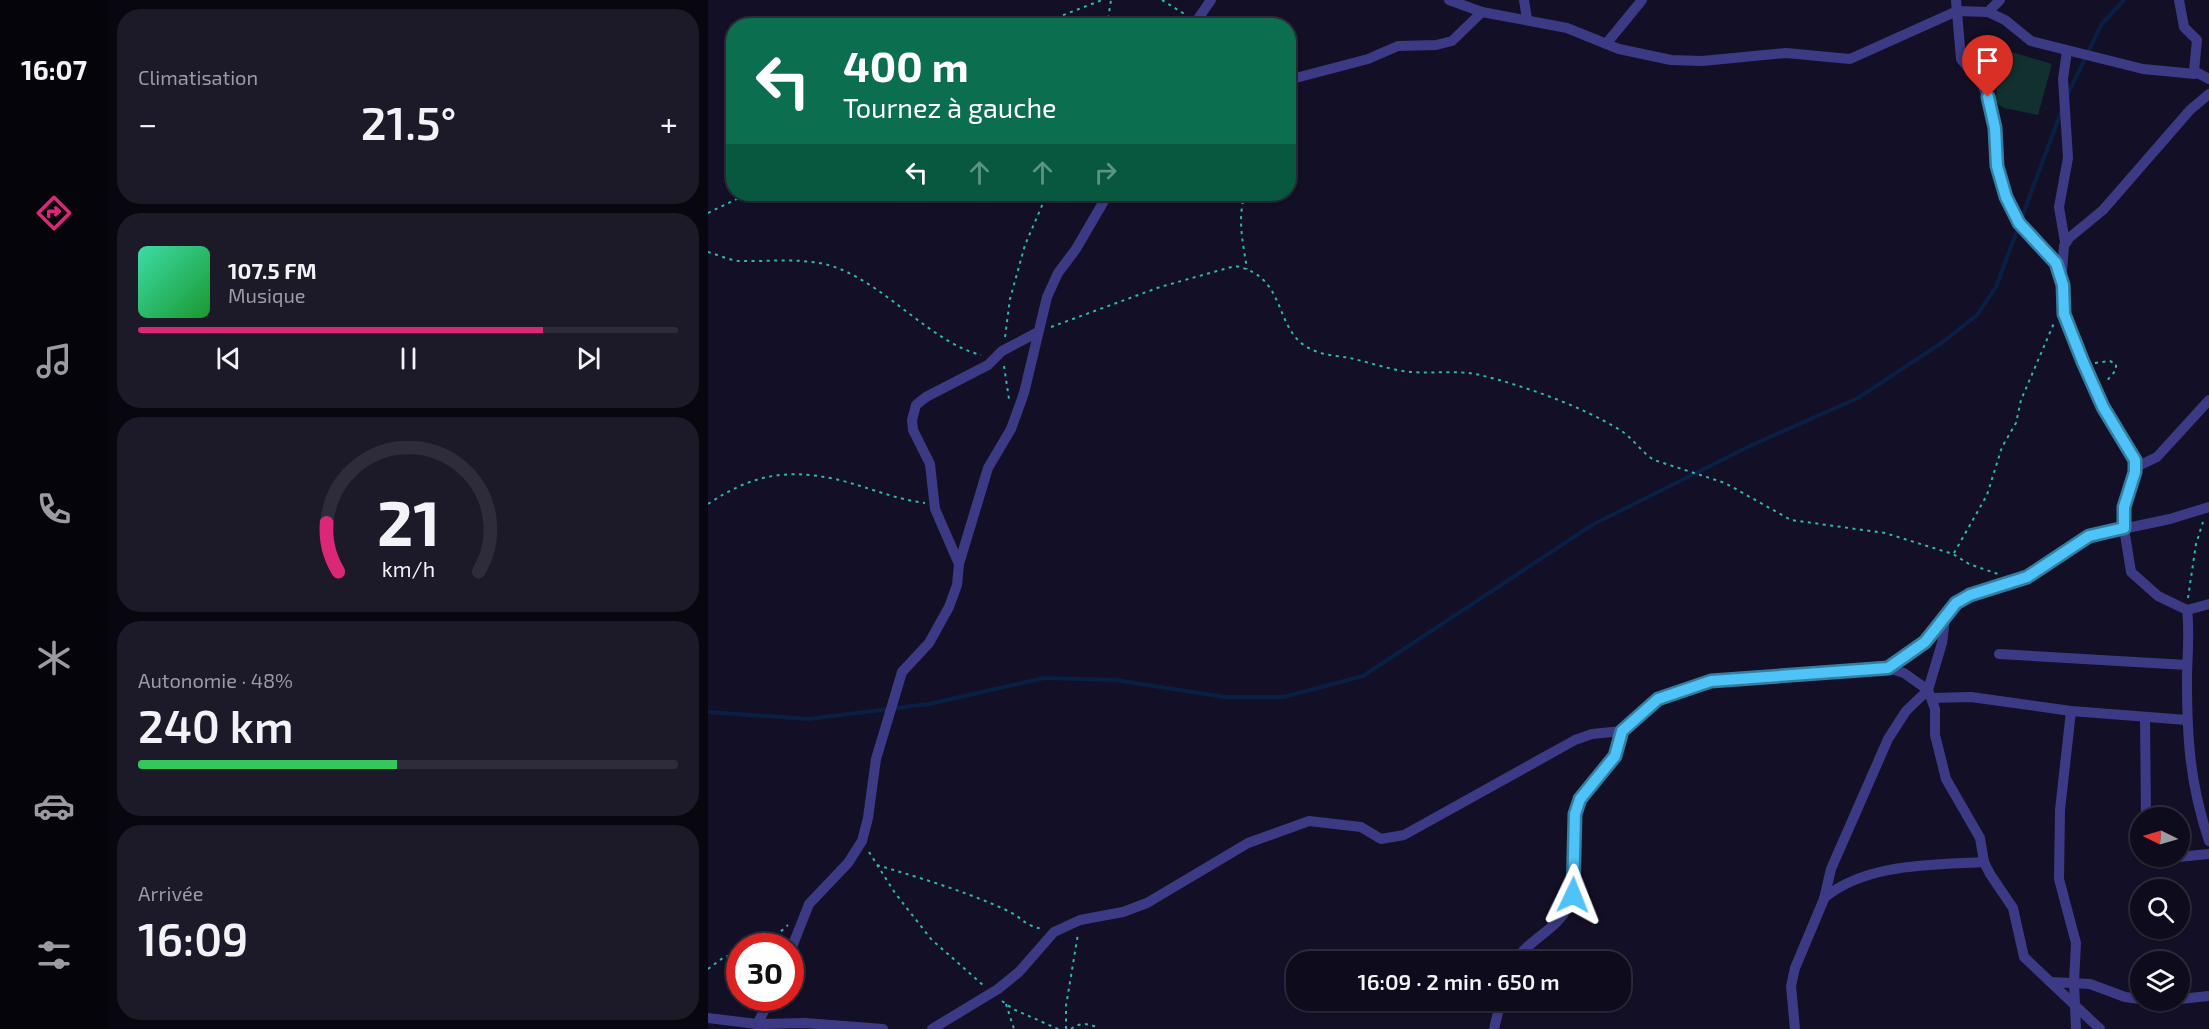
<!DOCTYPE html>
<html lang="fr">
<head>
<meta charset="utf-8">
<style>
	body { margin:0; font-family:"Exo 2",sans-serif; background:#1c1929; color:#f1f3f6; height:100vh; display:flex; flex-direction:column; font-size:22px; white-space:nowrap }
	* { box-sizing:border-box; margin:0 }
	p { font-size:20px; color:#9b9ba3 }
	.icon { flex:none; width:33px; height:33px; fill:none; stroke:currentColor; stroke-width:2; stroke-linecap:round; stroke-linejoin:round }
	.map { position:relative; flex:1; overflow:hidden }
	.panel { display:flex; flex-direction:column; gap:9px; padding:9px; background:#08060f; width:600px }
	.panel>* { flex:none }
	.guide { position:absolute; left:18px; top:18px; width:570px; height:183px; border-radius:24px; box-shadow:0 2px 4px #0004,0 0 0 2px #2e2b3b; background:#0b6e4f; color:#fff; overflow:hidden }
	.needle { width:39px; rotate:275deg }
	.buttons { position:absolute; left:1422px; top:807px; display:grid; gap:12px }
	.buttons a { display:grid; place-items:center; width:60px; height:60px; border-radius:50%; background:#0e0b1c; box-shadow:0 2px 4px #0004,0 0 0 2px #2e2b3b; font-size:30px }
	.speed { position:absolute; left:18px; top:933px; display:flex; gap:12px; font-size:30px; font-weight:700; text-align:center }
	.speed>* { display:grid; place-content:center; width:78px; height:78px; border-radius:50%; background:#0e0b1c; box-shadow:0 2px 4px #0004,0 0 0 2px #2e2b3b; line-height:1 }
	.speed .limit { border:9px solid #d22; background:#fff; color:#111 }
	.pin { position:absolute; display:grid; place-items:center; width:51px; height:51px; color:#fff; margin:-62px -26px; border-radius:50% 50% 50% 0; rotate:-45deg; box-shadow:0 0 6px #0007 }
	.pin .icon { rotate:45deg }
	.me { position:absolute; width:66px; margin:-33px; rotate:2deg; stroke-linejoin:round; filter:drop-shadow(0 0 4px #0008) }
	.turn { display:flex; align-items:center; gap:21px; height:126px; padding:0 18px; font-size:27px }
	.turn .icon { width:78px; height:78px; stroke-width:2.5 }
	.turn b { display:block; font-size:42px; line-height:51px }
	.lanes { display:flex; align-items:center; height:57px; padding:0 18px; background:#0003; justify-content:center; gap:30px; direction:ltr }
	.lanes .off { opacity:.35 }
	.big { font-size:45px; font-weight:600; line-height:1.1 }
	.panel .tile { flex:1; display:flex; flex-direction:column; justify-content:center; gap:9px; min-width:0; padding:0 21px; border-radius:24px; background:#1c1929 }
	.panel .dial { align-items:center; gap:0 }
	.dial svg { height:156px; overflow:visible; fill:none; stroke:#2e2b3b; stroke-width:7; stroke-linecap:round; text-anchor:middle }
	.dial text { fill:#f1f3f6; stroke:none }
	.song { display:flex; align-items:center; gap:18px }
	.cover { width:72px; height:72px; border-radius:9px; background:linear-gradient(135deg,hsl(160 70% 55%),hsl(130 70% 35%)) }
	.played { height:6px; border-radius:3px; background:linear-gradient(90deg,#db2777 75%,#2e2b3b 75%) }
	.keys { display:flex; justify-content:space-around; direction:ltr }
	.heat { display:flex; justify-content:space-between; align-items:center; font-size:33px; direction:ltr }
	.charge { height:9px; border-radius:4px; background:linear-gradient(90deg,#34c759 48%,#2e2b3b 0) }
	.trip { position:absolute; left:578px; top:951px; width:345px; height:60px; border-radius:24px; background:#0e0b1c; box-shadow:0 2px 4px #0004,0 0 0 2px #2e2b3b; font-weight:600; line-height:60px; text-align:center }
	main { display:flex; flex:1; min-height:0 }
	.tab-bar { display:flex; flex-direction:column; width:108px; justify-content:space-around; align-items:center; background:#06040b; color:#9b9ba3 }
	.tab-bar .icon { width:42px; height:42px }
	.tab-bar .on { color:#db2777 }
	.tab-bar b { font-size:27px; color:#f1f3f6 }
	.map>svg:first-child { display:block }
	.green { fill:#12302f }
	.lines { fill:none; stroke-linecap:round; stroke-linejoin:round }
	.stream { stroke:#0a1f44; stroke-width:4 }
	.path { stroke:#2fb8b0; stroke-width:2; stroke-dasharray:3 4.5; stroke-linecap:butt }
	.minor { stroke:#3d3a85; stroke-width:10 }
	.route-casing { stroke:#337fa1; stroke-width:15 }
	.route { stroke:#4fc3f7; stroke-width:10 }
</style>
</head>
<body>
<main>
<nav class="tab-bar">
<b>16:07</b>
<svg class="icon on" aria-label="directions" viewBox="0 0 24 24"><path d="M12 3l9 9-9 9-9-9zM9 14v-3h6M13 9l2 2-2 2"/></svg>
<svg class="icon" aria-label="music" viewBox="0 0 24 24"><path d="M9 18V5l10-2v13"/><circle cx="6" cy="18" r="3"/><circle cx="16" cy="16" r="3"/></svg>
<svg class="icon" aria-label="phone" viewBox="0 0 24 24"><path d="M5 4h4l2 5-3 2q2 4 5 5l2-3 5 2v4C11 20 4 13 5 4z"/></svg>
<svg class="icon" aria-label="climate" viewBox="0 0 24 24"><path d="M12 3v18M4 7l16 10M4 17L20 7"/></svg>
<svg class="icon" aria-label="car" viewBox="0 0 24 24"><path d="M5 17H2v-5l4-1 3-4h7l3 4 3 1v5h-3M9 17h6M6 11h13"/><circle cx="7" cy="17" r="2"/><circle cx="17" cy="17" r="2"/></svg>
<svg class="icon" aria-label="filters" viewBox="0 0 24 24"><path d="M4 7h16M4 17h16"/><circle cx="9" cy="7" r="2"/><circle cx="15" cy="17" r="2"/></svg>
</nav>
<section class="panel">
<div class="tile"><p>Climatisation</p>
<div class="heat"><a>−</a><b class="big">21.5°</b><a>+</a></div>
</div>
<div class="tile">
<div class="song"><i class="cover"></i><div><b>107.5 FM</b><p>Musique</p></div></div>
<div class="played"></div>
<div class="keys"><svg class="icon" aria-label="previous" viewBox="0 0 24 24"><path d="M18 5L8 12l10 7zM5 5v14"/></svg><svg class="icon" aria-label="pause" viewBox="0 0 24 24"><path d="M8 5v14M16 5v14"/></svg><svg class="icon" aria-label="next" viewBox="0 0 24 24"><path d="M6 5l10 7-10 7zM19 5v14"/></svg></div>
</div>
<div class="tile dial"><svg viewBox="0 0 100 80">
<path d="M14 69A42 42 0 1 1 86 69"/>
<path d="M14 69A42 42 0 0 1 8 44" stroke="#db2777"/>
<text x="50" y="56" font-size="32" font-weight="700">21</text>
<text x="50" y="72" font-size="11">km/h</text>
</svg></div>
<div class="tile"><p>Autonomie · 48%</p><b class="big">240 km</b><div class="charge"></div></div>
<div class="tile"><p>Arrivée</p><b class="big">16:09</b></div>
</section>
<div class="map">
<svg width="1501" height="1029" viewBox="0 0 1501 1029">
	<rect width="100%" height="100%" fill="#130f26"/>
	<polygon class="green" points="1300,51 1344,64 1330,115 1296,108 1286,101"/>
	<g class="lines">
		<g class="stream">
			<polyline points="1359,96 1393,25 1416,0"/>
			<polyline points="0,712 100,719 221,704 336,678 407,680 517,697 576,697 655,676 884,525 1044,445 1150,398 1235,342 1269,315 1288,287 1353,112"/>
		</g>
		<g class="path">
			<polyline points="454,0 478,15"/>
			<polyline points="327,26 394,0"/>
			<polyline points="399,26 403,0"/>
			<path d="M537,194c-8,25 -2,49 2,75"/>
			<polyline points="0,213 39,194"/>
			<path d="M0,252c10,3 21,8 31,9 33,1 69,-5 101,8 48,19 93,74 141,86"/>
			<path d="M343,327l109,-40 75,-21c57,11 35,71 83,86 10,4 22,4 32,6 17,4 35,10 53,13 26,4 52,-2 77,4 45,11 101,31 140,55 13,8 21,22 34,30l71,23 66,37 94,13 68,21 16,10 29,10"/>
			<polyline points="297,337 302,299 317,245 339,194"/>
			<polyline points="1387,363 1402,361 1408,364 1408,370 1397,383"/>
			<polyline points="296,366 301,399"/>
			<path d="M0,504c42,-28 76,-36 127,-25 31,7 58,20 90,24"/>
			<polyline points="1246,553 1279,495 1294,447 1308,423 1313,400 1346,323"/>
			<polyline points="1480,598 1488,544 1495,522"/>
			<polyline points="161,852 187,893 223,939 276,986"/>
			<path d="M169,865c43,13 88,26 129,45 16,7 18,16 37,19"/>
			<polyline points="56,946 80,925"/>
			<polyline points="0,969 16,957 32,953"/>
			<polyline points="294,1001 305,1009 350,1029"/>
			<polyline points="298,1004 306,1029"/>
			<polyline points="358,1029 358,1006 370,934"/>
			<path d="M363,1029c9,-7 19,-6 28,0"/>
		</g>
		<g class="minor">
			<polyline points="741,0 774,12 859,28 911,49 963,60 994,61 1078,53 1142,59 1249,11 1280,12 1297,20 1323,41 1435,69 1487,74"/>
			<polyline points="816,0 819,19"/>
			<path d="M1248,0l5,59 22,27 4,11 8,31 2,38 9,31 13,26 37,40 7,22 1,29 19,48 20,45 32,53v12l-11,35v21l7,44 27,24 29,14c3,24 0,46 0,70 0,60 3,104 22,161"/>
			<polyline points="1471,0 1476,27 1489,40 1486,71 1501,79"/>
			<polyline points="1280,12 1292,0"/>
			<polyline points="485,26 503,0"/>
			<polyline points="898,44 934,0"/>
			<polyline points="580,80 660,59 690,46 728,45 744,41 774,12"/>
			<polyline points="1357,242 1351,207 1360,158 1355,79 1359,51"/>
			<polyline points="1354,271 1356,246 1361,238 1395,210 1482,110 1501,94"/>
			<polyline points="1428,467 1449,457 1501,400"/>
			<polyline points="251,564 227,509 222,464 205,430 204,420 208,405 218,397 280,365 294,351 330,332"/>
			<polyline points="1479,610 1501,604"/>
			<polyline points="1237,619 1234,643 1220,690 1227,709 1227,735 1238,779 1272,838 1276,862 1282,874 1305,908 1316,957 1392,1029"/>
			<polyline points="1291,654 1479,665"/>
			<polyline points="1224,698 1263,697 1363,711 1479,720"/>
			<polyline points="1363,711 1352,810 1351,879 1368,943 1366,982 1368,1029"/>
			<polyline points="1437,718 1438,818"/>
			<polyline points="1436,856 1440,860 1501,854"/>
			<path d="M1116,898c42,-35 108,-33 160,-36"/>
			<polyline points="82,952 101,904 140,863 154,841 160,818 168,759 194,672 221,643 241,607 249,585 251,564 280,468 303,429 316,393 339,297 350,273 368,249 400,194"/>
			<path d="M806,962c15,-23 43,-32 55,-57 15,-32 -3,-73 11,-106l35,-43 7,-25"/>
			<polyline points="1343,982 1382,984 1417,997 1432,999"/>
			<polyline points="1472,999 1501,996"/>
			<polyline points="0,1018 49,1024 97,1023 175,1029"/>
			<polyline points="49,1024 63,998"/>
			<polyline points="224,1029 290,989 311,972 346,932 372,920 415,912 439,903 540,843 601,821 653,827 673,839 696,835 867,740 884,734 914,731 950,699 1003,681 1180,668 1217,642 1249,604 1262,595 1319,577 1381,536 1462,519 1501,507"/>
			<polyline points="786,1029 793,1000"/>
			<polyline points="1087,1029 1083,986 1087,968 1116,899 1123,869 1180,739 1198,711 1220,690 1196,673 1180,668"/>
		</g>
	</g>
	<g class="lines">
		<g class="route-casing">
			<polyline id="route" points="865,895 867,814 872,799 907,756 914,731 950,699 1003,681 1180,668 1217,642 1248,603 1262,595 1319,577 1381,536 1416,528 1416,507 1427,472 1427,460 1395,407 1375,362 1356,314 1355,285 1348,263 1311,223 1298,197 1289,166 1287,128 1280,97"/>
		</g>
		<use href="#route" class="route"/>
	</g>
</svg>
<div class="buttons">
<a><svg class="needle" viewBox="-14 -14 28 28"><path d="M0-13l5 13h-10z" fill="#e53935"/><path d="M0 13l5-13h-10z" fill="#9b9ba3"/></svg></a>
<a><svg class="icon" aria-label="search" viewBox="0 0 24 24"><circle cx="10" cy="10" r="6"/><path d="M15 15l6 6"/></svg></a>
<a><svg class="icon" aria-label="layers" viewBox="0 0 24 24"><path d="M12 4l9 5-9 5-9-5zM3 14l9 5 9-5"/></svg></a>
</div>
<div class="speed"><div class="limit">30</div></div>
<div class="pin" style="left:1280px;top:97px;background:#d93025"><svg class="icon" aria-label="arrive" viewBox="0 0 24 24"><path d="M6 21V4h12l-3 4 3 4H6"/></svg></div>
<svg class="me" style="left:865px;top:895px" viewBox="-20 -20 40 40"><path d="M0-17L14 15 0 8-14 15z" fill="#4fc3f7" stroke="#fff" stroke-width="4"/></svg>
<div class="trip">16:09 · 2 min · 650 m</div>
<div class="guide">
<div class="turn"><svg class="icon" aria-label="left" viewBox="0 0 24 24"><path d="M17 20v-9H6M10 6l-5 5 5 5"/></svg><div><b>400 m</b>Tournez à gauche</div></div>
<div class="lanes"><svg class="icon" aria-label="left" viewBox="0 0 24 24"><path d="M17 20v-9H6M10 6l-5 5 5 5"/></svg><svg class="icon off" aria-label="ahead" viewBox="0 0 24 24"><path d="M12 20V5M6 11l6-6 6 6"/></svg><svg class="icon off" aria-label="ahead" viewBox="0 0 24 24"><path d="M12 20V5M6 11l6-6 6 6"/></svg><svg class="icon off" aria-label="right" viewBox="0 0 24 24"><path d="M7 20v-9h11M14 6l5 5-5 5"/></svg></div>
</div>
</div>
</main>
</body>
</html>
